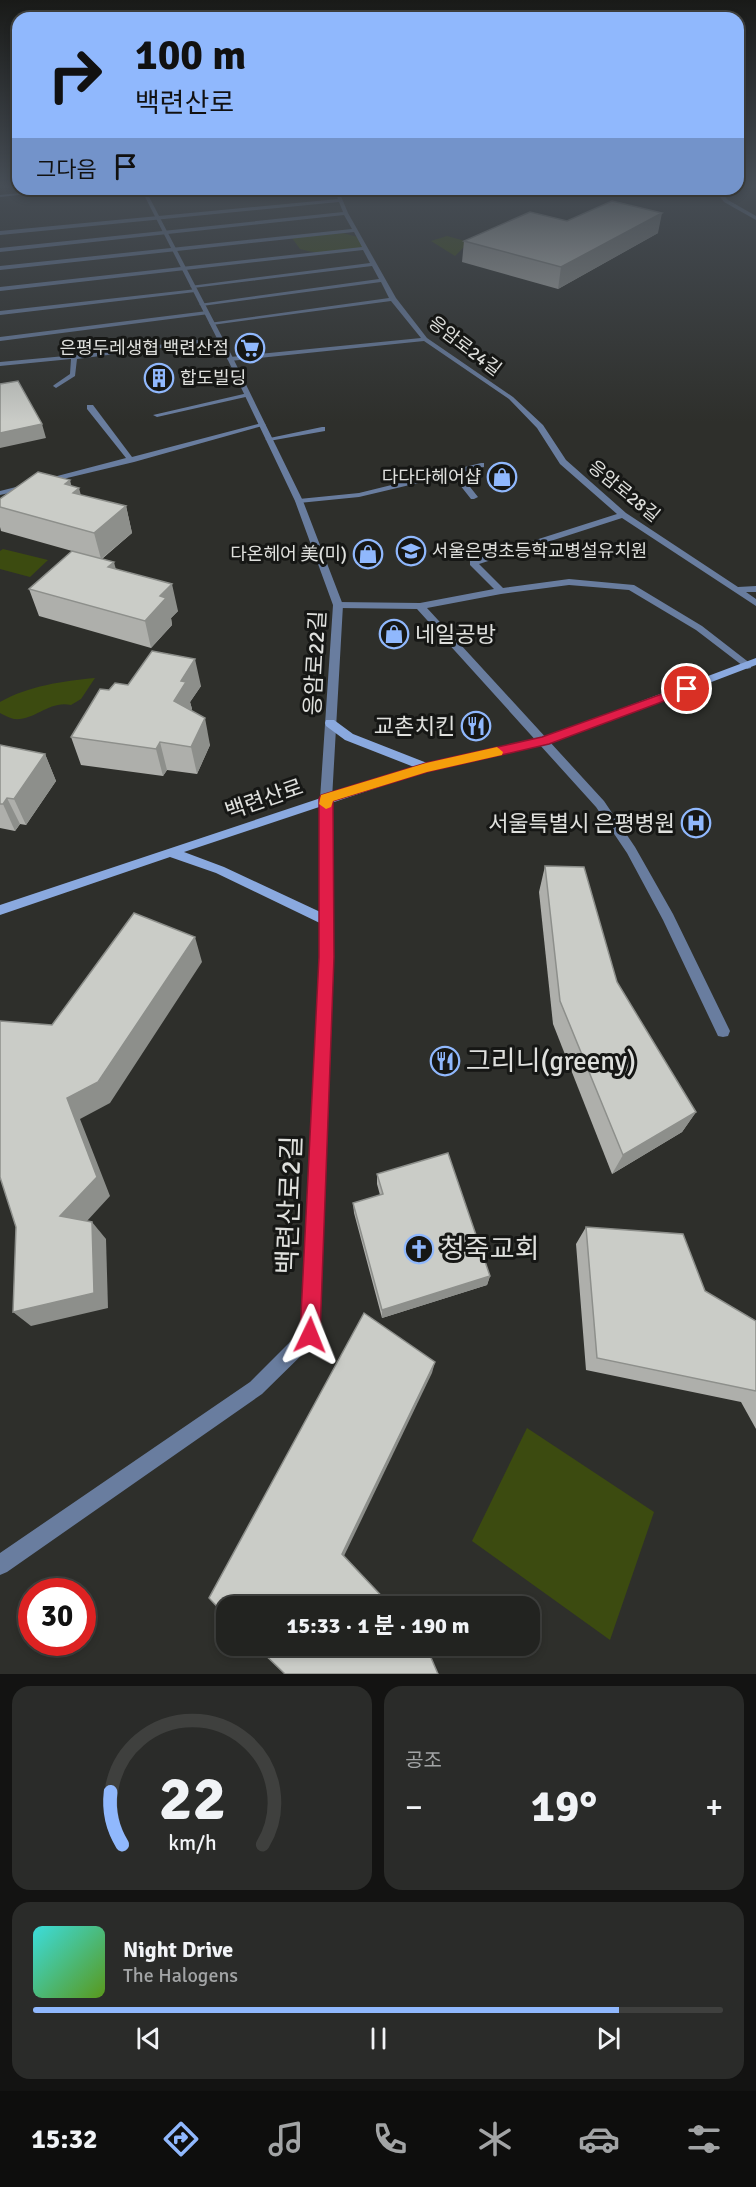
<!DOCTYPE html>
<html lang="ko">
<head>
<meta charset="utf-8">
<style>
	body { margin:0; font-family:Signika,"Noto Sans KR",sans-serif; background:#2a2b29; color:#f1f3f6; height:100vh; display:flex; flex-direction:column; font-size:22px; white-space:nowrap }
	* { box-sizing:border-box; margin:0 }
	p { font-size:20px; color:#a2a4a5 }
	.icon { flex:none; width:33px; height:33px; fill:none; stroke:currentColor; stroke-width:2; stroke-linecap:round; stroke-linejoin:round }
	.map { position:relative; height:1674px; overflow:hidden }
	.side { display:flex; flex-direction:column; gap:12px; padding:12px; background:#131312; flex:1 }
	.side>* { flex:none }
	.banner { position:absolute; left:12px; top:12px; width:732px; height:183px; border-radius:18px; box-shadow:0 3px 9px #0003,0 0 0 2px #3f403e; background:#90b8fd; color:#111; overflow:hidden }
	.speed { position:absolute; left:18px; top:1578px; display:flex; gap:12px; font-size:30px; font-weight:700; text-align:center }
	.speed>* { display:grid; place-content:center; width:78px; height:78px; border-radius:50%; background:#222320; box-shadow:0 3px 9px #0003,0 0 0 2px #3f403e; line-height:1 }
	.speed .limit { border:9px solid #d22; background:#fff; color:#111 }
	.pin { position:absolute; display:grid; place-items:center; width:51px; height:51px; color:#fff; margin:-26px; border:3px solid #fff; border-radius:50%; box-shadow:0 2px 6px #0007 }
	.me { position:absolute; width:66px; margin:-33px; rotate:2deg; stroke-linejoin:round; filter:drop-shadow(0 0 4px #0008) }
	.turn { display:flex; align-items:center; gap:21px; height:126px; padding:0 24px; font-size:27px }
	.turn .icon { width:78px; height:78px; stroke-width:2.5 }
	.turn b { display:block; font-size:42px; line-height:51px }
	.then { display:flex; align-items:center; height:57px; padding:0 24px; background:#0003; gap:12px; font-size:22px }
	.big { font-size:45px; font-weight:700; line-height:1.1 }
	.side .widget { flex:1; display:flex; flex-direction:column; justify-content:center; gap:9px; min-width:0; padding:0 21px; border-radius:18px; background:#2a2b29 }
	.side .dial { align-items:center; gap:0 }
	.dial svg { height:156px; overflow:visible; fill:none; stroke:#3f403e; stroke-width:7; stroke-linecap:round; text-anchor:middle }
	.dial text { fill:#f1f3f6; stroke:none }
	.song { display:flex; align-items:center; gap:18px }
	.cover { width:72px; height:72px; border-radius:9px; background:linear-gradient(135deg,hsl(180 70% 55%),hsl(90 70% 35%)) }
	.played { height:6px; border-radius:3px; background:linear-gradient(90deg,#90b8fd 85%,#3f403e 85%) }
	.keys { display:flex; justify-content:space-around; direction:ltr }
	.heat { display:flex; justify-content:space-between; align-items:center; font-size:33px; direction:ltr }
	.side .tiles { flex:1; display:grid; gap:12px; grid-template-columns:1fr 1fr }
	.widget:last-child { grid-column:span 2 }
	.trip { position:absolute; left:216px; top:1596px; width:324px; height:60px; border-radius:18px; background:#222320; box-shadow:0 3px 9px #0003,0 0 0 2px #3f403e; font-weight:700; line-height:60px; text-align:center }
	.tabs { display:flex; height:96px; justify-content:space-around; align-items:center; background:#0e0e0d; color:#a2a4a5 }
	.tabs .icon { width:42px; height:42px }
	.tabs .selected { color:#90b8fd }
	.tabs b { font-size:27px; color:#f1f3f6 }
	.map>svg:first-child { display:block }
	.green { fill:#3c4b10 }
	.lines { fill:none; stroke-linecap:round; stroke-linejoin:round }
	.minor { fill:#697d9f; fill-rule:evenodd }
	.tertiary { fill:#697d9f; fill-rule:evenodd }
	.secondary { fill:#8aa9df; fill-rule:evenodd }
	.wall { fill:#aeafab }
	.shaded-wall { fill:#8d8f8b }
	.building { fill:#caccc7; stroke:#8d8f8b; stroke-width:1.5 }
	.route { fill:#e11d48; stroke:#92132f; stroke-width:1.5 }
	.slow { fill:#f59e0b }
	.labels { text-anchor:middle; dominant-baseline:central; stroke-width:6; stroke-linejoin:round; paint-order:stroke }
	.far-street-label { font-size:18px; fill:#dfe0dd; stroke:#161715 }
	.far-poi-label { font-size:18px; fill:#dfe0dd; stroke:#161715; text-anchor:end }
	.poi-label { font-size:22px; fill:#dfe0dd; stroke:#161715; text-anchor:end }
	.street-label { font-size:22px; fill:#dfe0dd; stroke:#161715 }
	.near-poi-label { font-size:27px; fill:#dfe0dd; stroke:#161715; text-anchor:start }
	.near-street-label { font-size:27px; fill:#dfe0dd; stroke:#161715 }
</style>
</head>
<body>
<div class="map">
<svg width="756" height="1674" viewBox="0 0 756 1674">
	<rect width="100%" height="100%" fill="#2e2f2b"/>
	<g class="green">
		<path d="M343,233l18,5 3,8c-20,9 -44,9 -64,3l-8,-11z"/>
		<polygon points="447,236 469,242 455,256 431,241"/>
		<polygon points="3,549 48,560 30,577 0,569 0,551"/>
		<path d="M95,678l-14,21 -10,6c-22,-5 -36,16 -57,14 -4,-1 -10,-4 -14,-6v-11c28,-16 63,-21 95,-24z"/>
		<polygon points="527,1428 654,1512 610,1640 472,1541"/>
	</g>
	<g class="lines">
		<g class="minor">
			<polygon points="334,189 338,189 348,213 396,298 427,338 513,397 543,425 566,460 626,513 738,587 756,586 756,592 746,592 756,599 756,606 622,518 479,564 503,588 569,579 634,585 702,626 751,664 751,668 747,669 696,630 629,590 569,585 501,594 427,608 604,801 635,847 673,914 730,1031 728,1036 723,1037 718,1036 663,920 627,853 596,807 417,609 338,608 333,605 338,602 420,603 494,589 470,565 470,561 617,514 560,464 537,428 509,399 424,341 230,361 227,359 230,357 421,338 391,301 212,325 209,323 389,298 381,282 202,306 199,304 379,279 372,266 193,288 190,286 370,263 363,250 0,291 0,287 362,247 354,232 0,270 0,266 352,229 344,215 0,252 0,248 343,212 339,202 0,235 0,231 338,199"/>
			<polygon points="714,189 718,189 728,200 756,216 756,220 724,202"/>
			<polygon points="197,289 195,292 0,315 0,311"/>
			<polygon points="207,311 209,314 0,341 0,337"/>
			<polygon points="220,337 223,339 222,340 77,359 75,376 56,388 53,386 54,385 70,374 71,359 0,366 0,362 87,354"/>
			<polygon points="248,393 250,394 250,396 157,417 153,415"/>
			<polygon points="87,405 93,405 132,457 262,423 266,425 134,462 42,484 42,480 126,458 87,409"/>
			<polygon points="322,427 325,427 325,431 269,441 265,439"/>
			<polygon points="481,463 484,463 484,467 459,473 478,497 474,499 471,499 452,475 359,497 299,503 295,501 299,499 359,493"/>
			<polygon points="28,484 32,486 31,488 0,495 0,491"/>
			<polygon points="326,795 332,799 333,957 319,1335 316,1341 262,1394 7,1572 0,1575 0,1553 250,1382 301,1331 319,957 320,799"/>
		</g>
		<polygon class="tertiary" points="141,189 145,189 232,356 303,501 343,605 332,799 326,803 320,799 333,605 295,501 226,356"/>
		<g class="secondary">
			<polygon points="60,189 77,189 0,197 0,195"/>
			<polygon points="756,658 756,665 549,744 427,771 184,852 224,867 331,917 332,921 331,925 326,926 216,873 170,857 0,915 0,905 414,767 345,740 326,726 325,723 326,720 334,720 353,734 427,763 543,738"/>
		</g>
	</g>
	<g class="wall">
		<polygon points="567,221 658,233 558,289 462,262 464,241"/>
		<polygon points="72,486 81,495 126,506 132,533 102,559 178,611 171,618 172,625 151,648 39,616 29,589 72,551 1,531 0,527 0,499"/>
		<polygon points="128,685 201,686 190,702 192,709 191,710 210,745 197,774 167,770 163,776 81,765 71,737 109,690"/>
		<polygon points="0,745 45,754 56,781 26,825 20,824 15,831 0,828"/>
		<polygon points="545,866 617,982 696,1112 682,1132 612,1174 553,1024 539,892"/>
		<polygon points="377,1174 490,1276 487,1285 382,1318 354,1213 353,1203 380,1195 377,1184"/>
		<polygon points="586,1227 705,1291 756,1321 756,1429 741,1402 586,1370 576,1244"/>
	</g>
	<g class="shaded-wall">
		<polygon points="662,213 658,233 558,289 561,267"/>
		<polygon points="42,424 46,438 0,448 0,433"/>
		<polygon points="70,480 73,492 79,488 86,514 65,484"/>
		<polygon points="126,506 132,533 101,559 94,533"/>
		<polygon points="114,562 121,589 108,567"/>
		<polygon points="172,584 178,611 171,618 172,625 151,648 145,621 160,596"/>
		<polygon points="195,659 201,686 190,702 192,709 180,728 174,701 181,681"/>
		<polygon points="205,718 210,745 197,774 191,747"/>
		<polygon points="160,742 167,770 163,776 156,749"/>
		<polygon points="45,754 56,781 26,825 14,799"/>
		<polygon points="7,798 20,824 15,831 3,804"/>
		<polygon points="195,937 202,962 110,1103 80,1119 110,1196 75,1234 60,1216 67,1098"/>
		<polygon points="696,1112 682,1132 612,1174 623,1155"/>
		<polygon points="92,1222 106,1239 108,1308 31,1326 13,1312"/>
		<polygon points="490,1276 487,1285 382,1318 382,1310"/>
		<polygon points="435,1362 432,1373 344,1556 342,1554"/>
	</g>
	<g class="building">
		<polygon points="612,201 662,213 561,267 464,241 530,212 567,221"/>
		<polygon points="18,381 42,424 0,433 0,384"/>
		<polygon points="38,472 70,480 65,484 79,488 73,493 126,506 94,533 0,507 0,499"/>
		<polygon points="72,551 114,562 108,567 172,584 160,596 166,598 145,621 29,589"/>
		<polygon points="152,651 195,659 181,681 186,682 174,701 205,718 191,747 160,742 156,749 71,737 100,689 109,690 115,683 128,685"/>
		<polygon points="0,745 45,754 14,799 7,798 3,804 0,804"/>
		<polygon points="545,866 584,867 617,982 696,1112 623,1155 560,1001"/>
		<polygon points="134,913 195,937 98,1082 67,1098 97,1177 60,1216 92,1222 94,1293 13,1312 16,1227 0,1177 0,1021 52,1025"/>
		<polygon points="448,1153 490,1276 382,1310 353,1203 383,1194 377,1174"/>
		<polygon points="586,1227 683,1234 705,1291 756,1321 756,1391 597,1358"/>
		<polygon points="364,1313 435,1362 342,1554 391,1606 226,1606 226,1616 209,1598"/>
		<polygon points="256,1646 426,1646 438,1674 285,1674"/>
	</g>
	<linearGradient id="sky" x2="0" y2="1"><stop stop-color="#191a18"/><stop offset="0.44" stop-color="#464d55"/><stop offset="1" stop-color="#464d55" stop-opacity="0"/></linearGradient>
	<rect width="756" height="422" fill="url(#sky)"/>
	<polygon class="route" points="687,685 691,686 691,691 549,744 427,772 333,801 334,957 320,1335 317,1343 310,1345 303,1343 300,1335 319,957 319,799 321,795 426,763 542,737"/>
	<polygon class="slow" points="497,747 503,752 502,755 427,772 333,801 331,807 326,809 319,804 321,795 426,763"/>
	<defs>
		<g id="supermarket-ring" transform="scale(1.5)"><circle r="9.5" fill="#161715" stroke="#90b8fd" stroke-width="1.5"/><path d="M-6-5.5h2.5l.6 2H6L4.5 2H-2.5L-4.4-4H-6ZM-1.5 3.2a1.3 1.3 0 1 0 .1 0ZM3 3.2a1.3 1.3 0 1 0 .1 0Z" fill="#90b8fd"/></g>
		<g id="building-ring" transform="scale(1.5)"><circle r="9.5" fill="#161715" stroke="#90b8fd" stroke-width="1.5"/><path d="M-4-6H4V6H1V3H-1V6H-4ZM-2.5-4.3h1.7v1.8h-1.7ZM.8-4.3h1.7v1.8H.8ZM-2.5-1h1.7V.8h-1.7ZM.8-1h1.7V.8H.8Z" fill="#90b8fd"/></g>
		<g id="shop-ring" transform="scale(1.5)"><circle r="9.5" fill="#161715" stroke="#90b8fd" stroke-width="1.5"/><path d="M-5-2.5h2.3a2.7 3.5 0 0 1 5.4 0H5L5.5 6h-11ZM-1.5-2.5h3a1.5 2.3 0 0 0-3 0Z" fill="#90b8fd"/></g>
		<g id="school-ring" transform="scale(1.5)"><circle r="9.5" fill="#161715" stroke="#90b8fd" stroke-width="1.5"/><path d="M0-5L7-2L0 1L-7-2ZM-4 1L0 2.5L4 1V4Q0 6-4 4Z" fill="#90b8fd"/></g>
		<g id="restaurant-ring" transform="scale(1.5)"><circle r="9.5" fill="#161715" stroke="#90b8fd" stroke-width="1.5"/><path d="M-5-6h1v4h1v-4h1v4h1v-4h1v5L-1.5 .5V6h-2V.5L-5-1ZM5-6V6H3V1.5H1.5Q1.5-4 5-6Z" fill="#90b8fd"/></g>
		<g id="hospital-ring" transform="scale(1.5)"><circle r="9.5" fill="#161715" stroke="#90b8fd" stroke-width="1.5"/><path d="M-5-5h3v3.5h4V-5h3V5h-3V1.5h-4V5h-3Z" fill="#90b8fd"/></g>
		<g id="church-ring" transform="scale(1.5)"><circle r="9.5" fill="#161715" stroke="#90b8fd" stroke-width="1.5"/><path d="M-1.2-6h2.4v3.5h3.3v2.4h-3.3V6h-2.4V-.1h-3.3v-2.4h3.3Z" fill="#90b8fd"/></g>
	</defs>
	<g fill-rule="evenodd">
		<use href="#supermarket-ring" x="250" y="348"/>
		<use href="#building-ring" x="159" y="378"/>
		<use href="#shop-ring" x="502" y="477"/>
		<use href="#school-ring" x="411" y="551"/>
		<use href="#shop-ring" x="368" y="554"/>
		<use href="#shop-ring" x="394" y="634"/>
		<use href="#restaurant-ring" x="476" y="726"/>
		<use href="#hospital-ring" x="696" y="823"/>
		<use href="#restaurant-ring" x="445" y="1061"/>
		<use href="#church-ring" x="419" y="1249"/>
	</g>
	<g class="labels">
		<g class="far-street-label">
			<text transform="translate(465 346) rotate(37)">응암로24길</text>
			<text transform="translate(624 491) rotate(39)">응암로28길</text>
		</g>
		<g class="far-poi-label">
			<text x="229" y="348">은평두레생협 백련산점</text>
			<text x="180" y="378" text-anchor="start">합도빌딩</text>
			<text x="481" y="477">다다다헤어샵</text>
			<text x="432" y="551" text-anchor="start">서울은명초등학교병설유치원</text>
			<text x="347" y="554">다온헤어 美(미)</text>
		</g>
		<g class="poi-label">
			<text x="415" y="634" text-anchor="start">네일공방</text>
			<text x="455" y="726">교촌치킨</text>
			<text x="675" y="823">서울특별시 은평병원</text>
		</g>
		<g class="street-label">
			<text transform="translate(315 663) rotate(-87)">응암로22길</text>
			<text transform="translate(264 799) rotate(-19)">백련산로</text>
		</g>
		<g class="near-poi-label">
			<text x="466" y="1061">그리니(greeny)</text>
			<text x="440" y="1249">청죽교회</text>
		</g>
		<g class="near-street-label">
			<text transform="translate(290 1205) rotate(-88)">백련산로2길</text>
		</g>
	</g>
</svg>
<div class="speed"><div class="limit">30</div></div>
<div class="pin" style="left:687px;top:689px;background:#d93025"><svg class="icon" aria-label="arrive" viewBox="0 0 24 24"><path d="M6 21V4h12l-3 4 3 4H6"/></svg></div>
<svg class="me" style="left:310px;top:1335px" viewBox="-20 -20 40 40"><path d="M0-17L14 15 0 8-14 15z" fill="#e11d48" stroke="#fff" stroke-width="4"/></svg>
<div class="trip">15:33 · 1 분 · 190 m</div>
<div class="banner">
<div class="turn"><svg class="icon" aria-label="right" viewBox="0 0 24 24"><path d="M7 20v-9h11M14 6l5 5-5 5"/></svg><div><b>100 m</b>백련산로</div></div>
<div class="then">그다음<svg class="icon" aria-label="arrive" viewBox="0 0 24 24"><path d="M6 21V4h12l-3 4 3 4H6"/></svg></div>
</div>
</div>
<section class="side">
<div class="tiles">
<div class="widget dial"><svg viewBox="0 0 100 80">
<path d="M14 69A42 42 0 1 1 86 69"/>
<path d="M14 69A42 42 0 0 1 8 42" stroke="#90b8fd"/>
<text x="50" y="56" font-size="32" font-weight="700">22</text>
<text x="50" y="72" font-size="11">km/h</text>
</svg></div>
<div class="widget"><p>공조</p>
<div class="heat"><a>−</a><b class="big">19°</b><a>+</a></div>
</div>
<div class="widget">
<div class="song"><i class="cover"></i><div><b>Night Drive</b><p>The Halogens</p></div></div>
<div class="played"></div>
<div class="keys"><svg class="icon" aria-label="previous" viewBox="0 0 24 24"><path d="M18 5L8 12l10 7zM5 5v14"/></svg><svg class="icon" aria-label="pause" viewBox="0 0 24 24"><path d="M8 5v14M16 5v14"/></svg><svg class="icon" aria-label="next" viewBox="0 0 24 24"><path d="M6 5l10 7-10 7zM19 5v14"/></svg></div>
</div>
</div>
</section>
<nav class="tabs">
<b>15:32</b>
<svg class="icon selected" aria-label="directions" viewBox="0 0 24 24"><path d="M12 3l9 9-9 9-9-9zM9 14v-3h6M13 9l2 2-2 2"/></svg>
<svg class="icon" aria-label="music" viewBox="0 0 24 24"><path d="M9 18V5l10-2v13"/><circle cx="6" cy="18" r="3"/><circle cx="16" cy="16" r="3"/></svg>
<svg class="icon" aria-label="phone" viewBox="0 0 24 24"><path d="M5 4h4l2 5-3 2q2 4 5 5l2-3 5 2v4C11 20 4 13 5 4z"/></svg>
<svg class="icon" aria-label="climate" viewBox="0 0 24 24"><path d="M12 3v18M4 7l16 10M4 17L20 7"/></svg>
<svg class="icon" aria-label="car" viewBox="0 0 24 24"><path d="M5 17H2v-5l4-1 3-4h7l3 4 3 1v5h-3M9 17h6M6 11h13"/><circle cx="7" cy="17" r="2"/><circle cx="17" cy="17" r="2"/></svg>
<svg class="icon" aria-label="filters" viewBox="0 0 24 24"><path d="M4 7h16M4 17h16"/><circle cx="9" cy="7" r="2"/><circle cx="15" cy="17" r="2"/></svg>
</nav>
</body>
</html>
